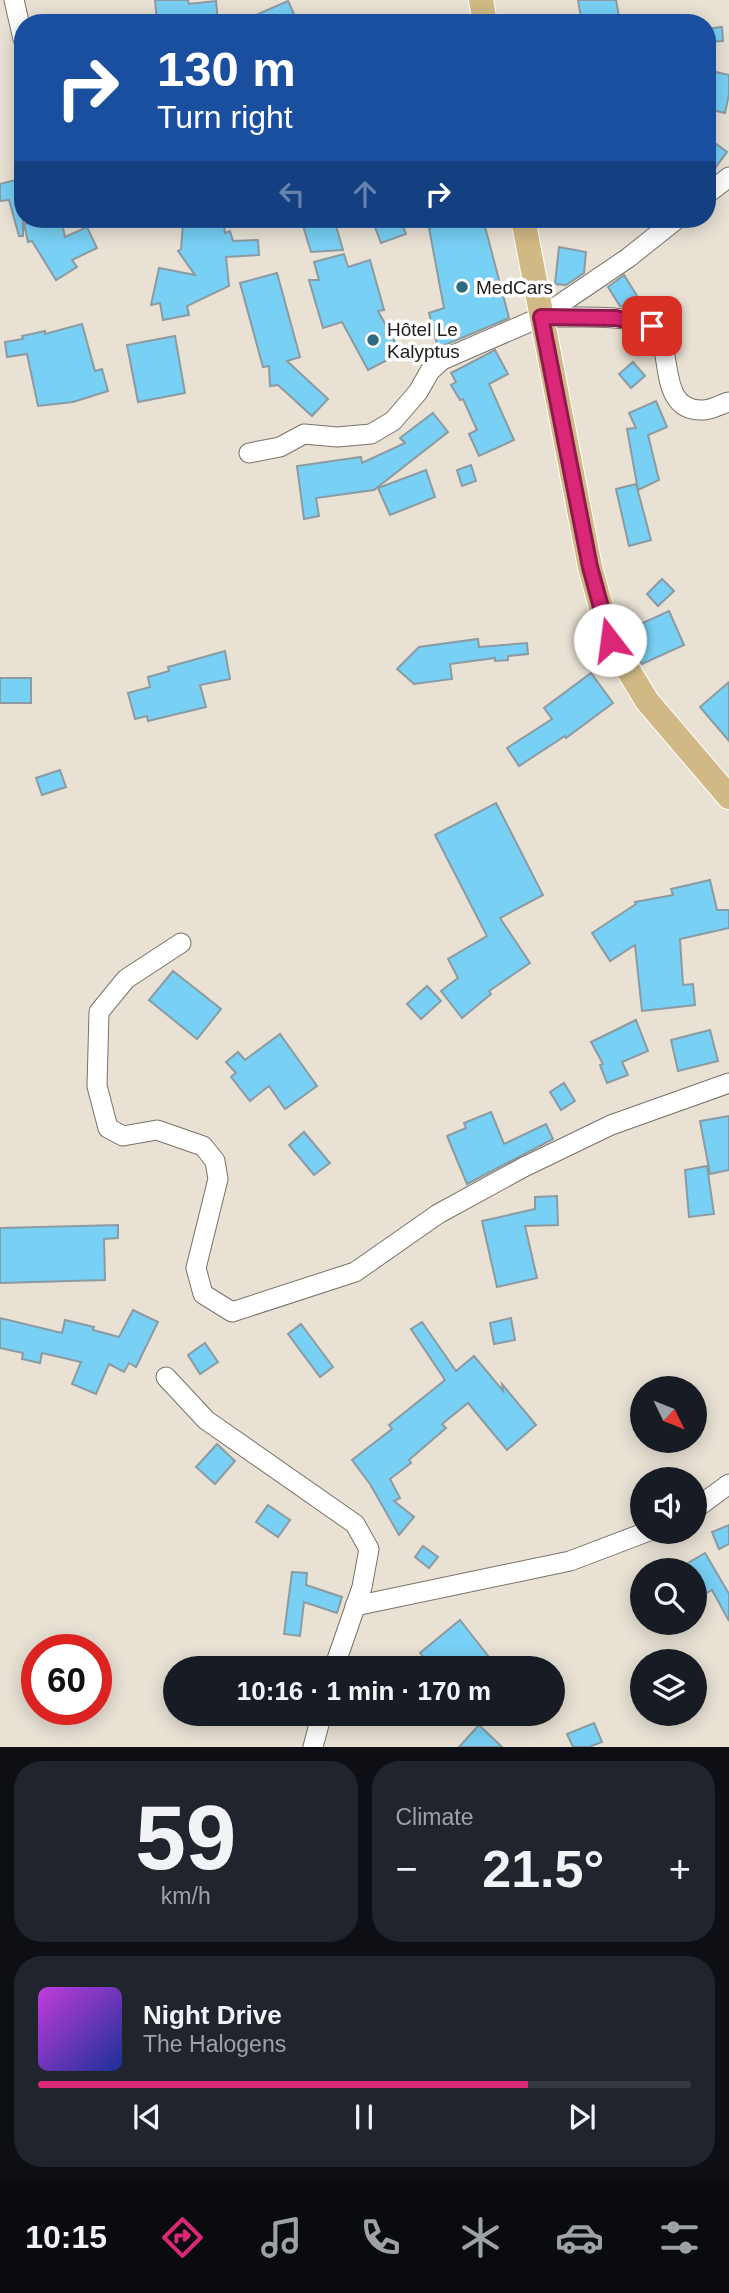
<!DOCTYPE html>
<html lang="en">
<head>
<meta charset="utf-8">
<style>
	body { margin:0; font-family:Helvetica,sans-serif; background:#20242c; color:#f1f3f6; height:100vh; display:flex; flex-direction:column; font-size:26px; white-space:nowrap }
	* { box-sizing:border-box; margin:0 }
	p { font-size:23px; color:#9ea1a6 }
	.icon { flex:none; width:38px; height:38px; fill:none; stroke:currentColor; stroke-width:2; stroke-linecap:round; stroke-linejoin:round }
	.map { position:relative; height:1747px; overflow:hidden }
	.side { display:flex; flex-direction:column; gap:14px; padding:14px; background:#0d0f14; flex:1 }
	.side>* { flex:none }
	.banner { position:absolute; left:14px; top:14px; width:702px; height:214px; border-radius:28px; box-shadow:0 4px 18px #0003; background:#1a4fa0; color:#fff; overflow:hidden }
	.needle { width:46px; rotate:133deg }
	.buttons { position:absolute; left:630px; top:1376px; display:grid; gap:14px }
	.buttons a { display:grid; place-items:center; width:77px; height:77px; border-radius:50%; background:#171b24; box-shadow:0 4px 18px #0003; font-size:35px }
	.speed { position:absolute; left:21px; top:1634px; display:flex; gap:14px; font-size:35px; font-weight:700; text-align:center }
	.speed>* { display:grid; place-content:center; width:91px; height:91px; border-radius:50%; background:#171b24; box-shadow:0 4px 18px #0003; line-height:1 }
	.speed .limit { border:10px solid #d22; background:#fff; color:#111 }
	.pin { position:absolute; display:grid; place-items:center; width:60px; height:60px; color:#fff; margin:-30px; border-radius:14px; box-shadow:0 4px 10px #0006 }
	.me { position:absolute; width:77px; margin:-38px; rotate:345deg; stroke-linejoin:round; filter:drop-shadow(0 0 5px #0008) }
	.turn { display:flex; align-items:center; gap:24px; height:147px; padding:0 28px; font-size:32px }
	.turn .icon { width:91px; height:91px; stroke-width:2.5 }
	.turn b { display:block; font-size:49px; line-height:60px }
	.lanes { display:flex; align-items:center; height:66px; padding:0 28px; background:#0003; justify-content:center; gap:35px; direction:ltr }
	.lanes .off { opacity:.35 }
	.big { font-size:52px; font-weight:700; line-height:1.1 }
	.side .card { flex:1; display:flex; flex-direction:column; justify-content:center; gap:10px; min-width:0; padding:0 24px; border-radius:28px; background:#20242c }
	.side .dial { align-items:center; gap:0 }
	.dial b { font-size:91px; line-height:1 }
	.song { display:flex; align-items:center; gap:21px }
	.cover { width:84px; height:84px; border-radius:10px; background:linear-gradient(135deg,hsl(290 70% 55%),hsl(230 70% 35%)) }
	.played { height:7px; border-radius:4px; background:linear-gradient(90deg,#db2777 75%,#363941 75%) }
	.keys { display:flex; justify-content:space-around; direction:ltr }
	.heat { display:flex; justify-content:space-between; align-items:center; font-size:38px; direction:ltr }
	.side .tiles { flex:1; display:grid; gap:14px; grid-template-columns:1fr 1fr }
	.card:last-child { grid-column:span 2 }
	.trip { position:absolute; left:163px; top:1656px; width:402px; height:70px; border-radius:35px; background:#171b24; box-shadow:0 4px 18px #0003; font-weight:700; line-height:70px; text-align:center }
	.menu { display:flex; height:112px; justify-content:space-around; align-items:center; background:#090b0e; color:#9ea1a6 }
	.menu .icon { width:49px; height:49px }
	.menu .selected { color:#db2777 }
	.menu b { font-size:32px; color:#f1f3f6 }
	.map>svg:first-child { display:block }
	.building { fill:#78d0f4; stroke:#8c9aa1; stroke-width:2 }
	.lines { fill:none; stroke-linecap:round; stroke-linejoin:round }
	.minor-casing { stroke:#797367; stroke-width:21 }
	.major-casing { stroke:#fff; stroke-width:26 }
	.minor { stroke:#fff; stroke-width:19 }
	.major { stroke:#d1b985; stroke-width:24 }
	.route-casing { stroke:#8e194d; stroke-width:18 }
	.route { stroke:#db2777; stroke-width:12 }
	.poi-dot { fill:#2d6981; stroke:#fff; stroke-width:2.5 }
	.labels { text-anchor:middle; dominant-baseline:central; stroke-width:7; stroke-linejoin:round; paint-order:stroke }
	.poi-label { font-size:19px; fill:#201d18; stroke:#fff; text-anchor:start }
</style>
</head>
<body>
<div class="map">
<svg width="729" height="1747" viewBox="0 0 729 1747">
	<rect width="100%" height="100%" fill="#e8e1d4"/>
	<g class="building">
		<polygon points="155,0 188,0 189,4 216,1 218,23 157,23"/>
		<polygon points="578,0 616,0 620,22 582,23"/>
		<polygon points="288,1 298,23 238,23"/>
		<polygon points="722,27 723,41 707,42 707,29"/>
		<polygon points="707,70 729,75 729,94 725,113 707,109"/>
		<polygon points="707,137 727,152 707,179"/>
		<polygon points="23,178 23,236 19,236 9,200 0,201 0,184"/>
		<polygon points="48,219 61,219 65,237 87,227 97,248 72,260 77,267 56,280 32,241 28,242 24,224"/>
		<polygon points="301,219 334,219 343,250 311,252"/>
		<polygon points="372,219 400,219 406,234 381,243"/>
		<polygon points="474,219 483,219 509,318 438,348 429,313 444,308 429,228"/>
		<polygon points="183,223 224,226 225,233 230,231 233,241 258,240 259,255 226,257 229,286 187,306 189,315 163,320 160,303 151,305 159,268 195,275 178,251 181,249"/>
		<polygon points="559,247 586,252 584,273 566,285 555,284"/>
		<polygon points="344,254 348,267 370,260 384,310 378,311 401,353 368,370 342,322 323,328 309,280 319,280 314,262"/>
		<polygon points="277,273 300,357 287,361 328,399 312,416 278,385 270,386 269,366 263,367 240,283"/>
		<polygon points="624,275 639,299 627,307 620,306 608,287"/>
		<polygon points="82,324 95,371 102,369 108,391 73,402 38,406 27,354 7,357 5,342 23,339 22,336 45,331 45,334"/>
		<polygon points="175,336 185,393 138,402 127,345"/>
		<polygon points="495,350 508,374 489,384 514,440 479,456 469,434 477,430 463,399 460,400 451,385 456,382 451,373"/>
		<polygon points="633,362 645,376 631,388 619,374"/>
		<polygon points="656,401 667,427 648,435 659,480 638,490 627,429 636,428 629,413"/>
		<polygon points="433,413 448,432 374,490 316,498 319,516 304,519 297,466 361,457 362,463 405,443 400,438"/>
		<polygon points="471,465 476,481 462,486 457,470"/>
		<polygon points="426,470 435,497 390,515 378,488"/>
		<polygon points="636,484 651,540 629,546 616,489"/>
		<polygon points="662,579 674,591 658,606 647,594"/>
		<polygon points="669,611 684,645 642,664 623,632"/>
		<polygon points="478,639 479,647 527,643 528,654 508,656 508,660 495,661 495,658 450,664 452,679 414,684 397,669 419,647"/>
		<polygon points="225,651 230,679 200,685 206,707 148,721 147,716 135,719 128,693 150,687 148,677 169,671 168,667"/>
		<polygon points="591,673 613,703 566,738 565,736 519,766 507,748 552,719 544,708"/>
		<rect x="0" y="678" width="31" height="25"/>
		<polygon points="729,682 729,741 700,707"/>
		<polygon points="60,770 66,787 42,795 36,778"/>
		<polygon points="496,803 543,895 500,918 530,963 489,991 491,994 462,1018 441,991 458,978 448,959 487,936 435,835"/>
		<polygon points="710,880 717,910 729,910 729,928 680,939 683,985 693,984 695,1005 642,1011 635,945 610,961 592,933 636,904 635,902 673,895 671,889"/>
		<polygon points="173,971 221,1009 197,1039 149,1000"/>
		<polygon points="427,986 441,1001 421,1019 407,1004"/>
		<polygon points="636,1020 648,1051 622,1062 628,1075 607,1083 600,1065 603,1064 591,1042"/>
		<polygon points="710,1030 718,1061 678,1071 671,1040"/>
		<polygon points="280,1034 317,1086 285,1109 269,1086 250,1101 231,1077 236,1073 226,1062 238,1052 245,1060"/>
		<polygon points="564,1083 575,1101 561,1110 550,1092"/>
		<polygon points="491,1112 504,1144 546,1124 553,1139 467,1184 447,1136 466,1128 464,1123"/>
		<polygon points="729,1116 729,1170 710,1174 700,1121"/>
		<polygon points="304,1132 330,1163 314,1175 289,1145"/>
		<polygon points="707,1166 714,1214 689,1217 685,1170"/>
		<polygon points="557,1196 558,1225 525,1226 537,1278 497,1287 482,1221 535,1209 535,1197"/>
		<polygon points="118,1225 118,1238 104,1239 105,1280 0,1283 0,1228"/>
		<polygon points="133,1310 158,1322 136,1367 129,1363 124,1372 109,1364 96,1394 72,1384 81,1362 42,1353 40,1363 22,1359 23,1353 0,1348 0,1318 62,1333 65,1320 94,1327 93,1330 119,1337"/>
		<polygon points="511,1318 515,1340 494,1344 490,1323"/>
		<polygon points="422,1322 456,1371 474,1356 503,1391 502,1384 536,1425 507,1450 468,1403 442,1424 446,1428 409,1460 411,1463 390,1479 400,1498 394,1501 414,1517 399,1535 370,1484 352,1460 392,1429 389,1425 445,1380 411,1329"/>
		<polygon points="301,1324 333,1367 320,1377 288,1334"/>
		<polygon points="205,1343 218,1362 200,1374 188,1355"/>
		<polygon points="217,1444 235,1461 215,1484 196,1467"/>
		<polygon points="268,1505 290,1520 278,1537 256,1522"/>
		<polygon points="729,1525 729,1544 719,1549 712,1532"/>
		<polygon points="423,1546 438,1557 429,1568 415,1557"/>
		<polygon points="705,1553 729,1594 729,1621 712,1590 695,1600 695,1570 676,1570"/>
		<polygon points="292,1572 307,1573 306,1585 342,1597 337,1613 304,1602 300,1636 284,1634"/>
		<polygon points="460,1620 489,1657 475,1668 432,1668 420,1653"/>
		<polygon points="594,1723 602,1742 589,1747 573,1747 567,1734"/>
		<polygon points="479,1725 502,1747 459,1747"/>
	</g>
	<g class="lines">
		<g class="minor-casing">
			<g id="minor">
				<polyline points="14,0 23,39"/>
				<polyline points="707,194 729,177"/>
				<path d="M541,317c30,1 82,-4 109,9 27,12 3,86 53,84 8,0 18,-6 26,-8"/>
				<polyline points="249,453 280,447 304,434 337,437 371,434 393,421 418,392 430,371 442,360 541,317 628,258 677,219"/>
				<polyline points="181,943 126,979 99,1012 97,1086 108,1128 123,1136 157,1130 203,1146 215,1161 218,1179 196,1268 203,1294 232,1312 355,1272 438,1214 524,1167 611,1125 729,1083"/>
				<polyline points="166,1377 206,1420 355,1524 369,1549 362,1587 334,1668"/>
				<polyline points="695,1509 729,1484"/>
				<polyline points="355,1606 570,1561 649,1531"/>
				<polyline points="313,1747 322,1713"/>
			</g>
		</g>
		<g class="major-casing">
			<g id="major">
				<polyline points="481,0 485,23"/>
				<polyline points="523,219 590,567 610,640 647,701 729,797"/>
			</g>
		</g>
		<use href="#minor" class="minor"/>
		<use href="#major" class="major"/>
	</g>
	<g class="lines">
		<g class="route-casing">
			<polyline id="route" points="610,640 590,567 541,317 616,318 652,326"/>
		</g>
		<use href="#route" class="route"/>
	</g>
	<g class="poi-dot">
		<circle cx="462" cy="287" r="7"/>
		<circle cx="373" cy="340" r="7"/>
	</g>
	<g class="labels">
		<g class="poi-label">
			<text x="476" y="287">MedCars</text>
			<text x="387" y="329">Hôtel Le<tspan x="387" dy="22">Kalyptus</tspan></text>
		</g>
	</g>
</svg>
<div class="buttons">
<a><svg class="needle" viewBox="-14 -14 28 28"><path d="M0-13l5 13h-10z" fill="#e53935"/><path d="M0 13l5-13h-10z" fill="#9ea1a6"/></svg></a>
<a><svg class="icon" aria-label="sound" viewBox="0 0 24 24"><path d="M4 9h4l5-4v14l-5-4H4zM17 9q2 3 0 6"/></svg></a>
<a><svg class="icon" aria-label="search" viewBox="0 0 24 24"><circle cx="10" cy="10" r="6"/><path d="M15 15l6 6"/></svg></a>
<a><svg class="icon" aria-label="layers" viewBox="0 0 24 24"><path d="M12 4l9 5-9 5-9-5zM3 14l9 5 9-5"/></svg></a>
</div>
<div class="speed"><div class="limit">60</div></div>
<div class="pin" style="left:652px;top:326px;background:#d93025"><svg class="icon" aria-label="arrive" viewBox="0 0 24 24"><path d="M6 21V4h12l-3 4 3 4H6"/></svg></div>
<svg class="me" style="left:610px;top:640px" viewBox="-20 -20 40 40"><circle r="19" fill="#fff"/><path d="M0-13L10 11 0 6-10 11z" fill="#db2777"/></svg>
<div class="trip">10:16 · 1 min · 170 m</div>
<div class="banner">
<div class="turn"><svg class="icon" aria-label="right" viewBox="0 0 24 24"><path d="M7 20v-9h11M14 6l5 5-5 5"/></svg><div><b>130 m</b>Turn right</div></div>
<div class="lanes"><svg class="icon off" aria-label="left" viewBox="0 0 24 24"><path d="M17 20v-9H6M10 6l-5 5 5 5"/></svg><svg class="icon off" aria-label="ahead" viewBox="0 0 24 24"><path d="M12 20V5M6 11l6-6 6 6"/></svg><svg class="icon" aria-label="right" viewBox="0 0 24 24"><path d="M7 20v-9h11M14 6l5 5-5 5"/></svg></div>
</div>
</div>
<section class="side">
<div class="tiles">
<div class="card dial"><b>59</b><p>km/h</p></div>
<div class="card"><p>Climate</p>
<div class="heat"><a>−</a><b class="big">21.5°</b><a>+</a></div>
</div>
<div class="card">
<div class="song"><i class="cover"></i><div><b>Night Drive</b><p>The Halogens</p></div></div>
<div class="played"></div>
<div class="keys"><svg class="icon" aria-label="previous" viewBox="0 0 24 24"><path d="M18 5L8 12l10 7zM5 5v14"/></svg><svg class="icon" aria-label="pause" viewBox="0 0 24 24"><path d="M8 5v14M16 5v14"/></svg><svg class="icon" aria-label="next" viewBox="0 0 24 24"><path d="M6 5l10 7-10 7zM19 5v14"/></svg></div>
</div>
</div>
</section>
<nav class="menu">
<b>10:15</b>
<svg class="icon selected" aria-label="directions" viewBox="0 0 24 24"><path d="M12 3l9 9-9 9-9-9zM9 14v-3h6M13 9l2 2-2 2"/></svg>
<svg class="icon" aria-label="music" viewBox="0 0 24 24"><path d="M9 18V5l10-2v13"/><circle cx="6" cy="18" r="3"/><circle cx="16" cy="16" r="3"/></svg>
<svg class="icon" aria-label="phone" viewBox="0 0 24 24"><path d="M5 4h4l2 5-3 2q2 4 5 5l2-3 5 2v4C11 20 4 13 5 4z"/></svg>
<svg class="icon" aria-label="climate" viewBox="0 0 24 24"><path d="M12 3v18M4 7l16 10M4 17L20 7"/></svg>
<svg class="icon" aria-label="car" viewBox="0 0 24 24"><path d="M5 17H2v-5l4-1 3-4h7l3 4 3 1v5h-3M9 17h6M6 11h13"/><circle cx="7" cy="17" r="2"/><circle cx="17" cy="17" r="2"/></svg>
<svg class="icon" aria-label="filters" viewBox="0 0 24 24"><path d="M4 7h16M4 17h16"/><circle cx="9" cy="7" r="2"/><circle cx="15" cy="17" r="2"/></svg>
</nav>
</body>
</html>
